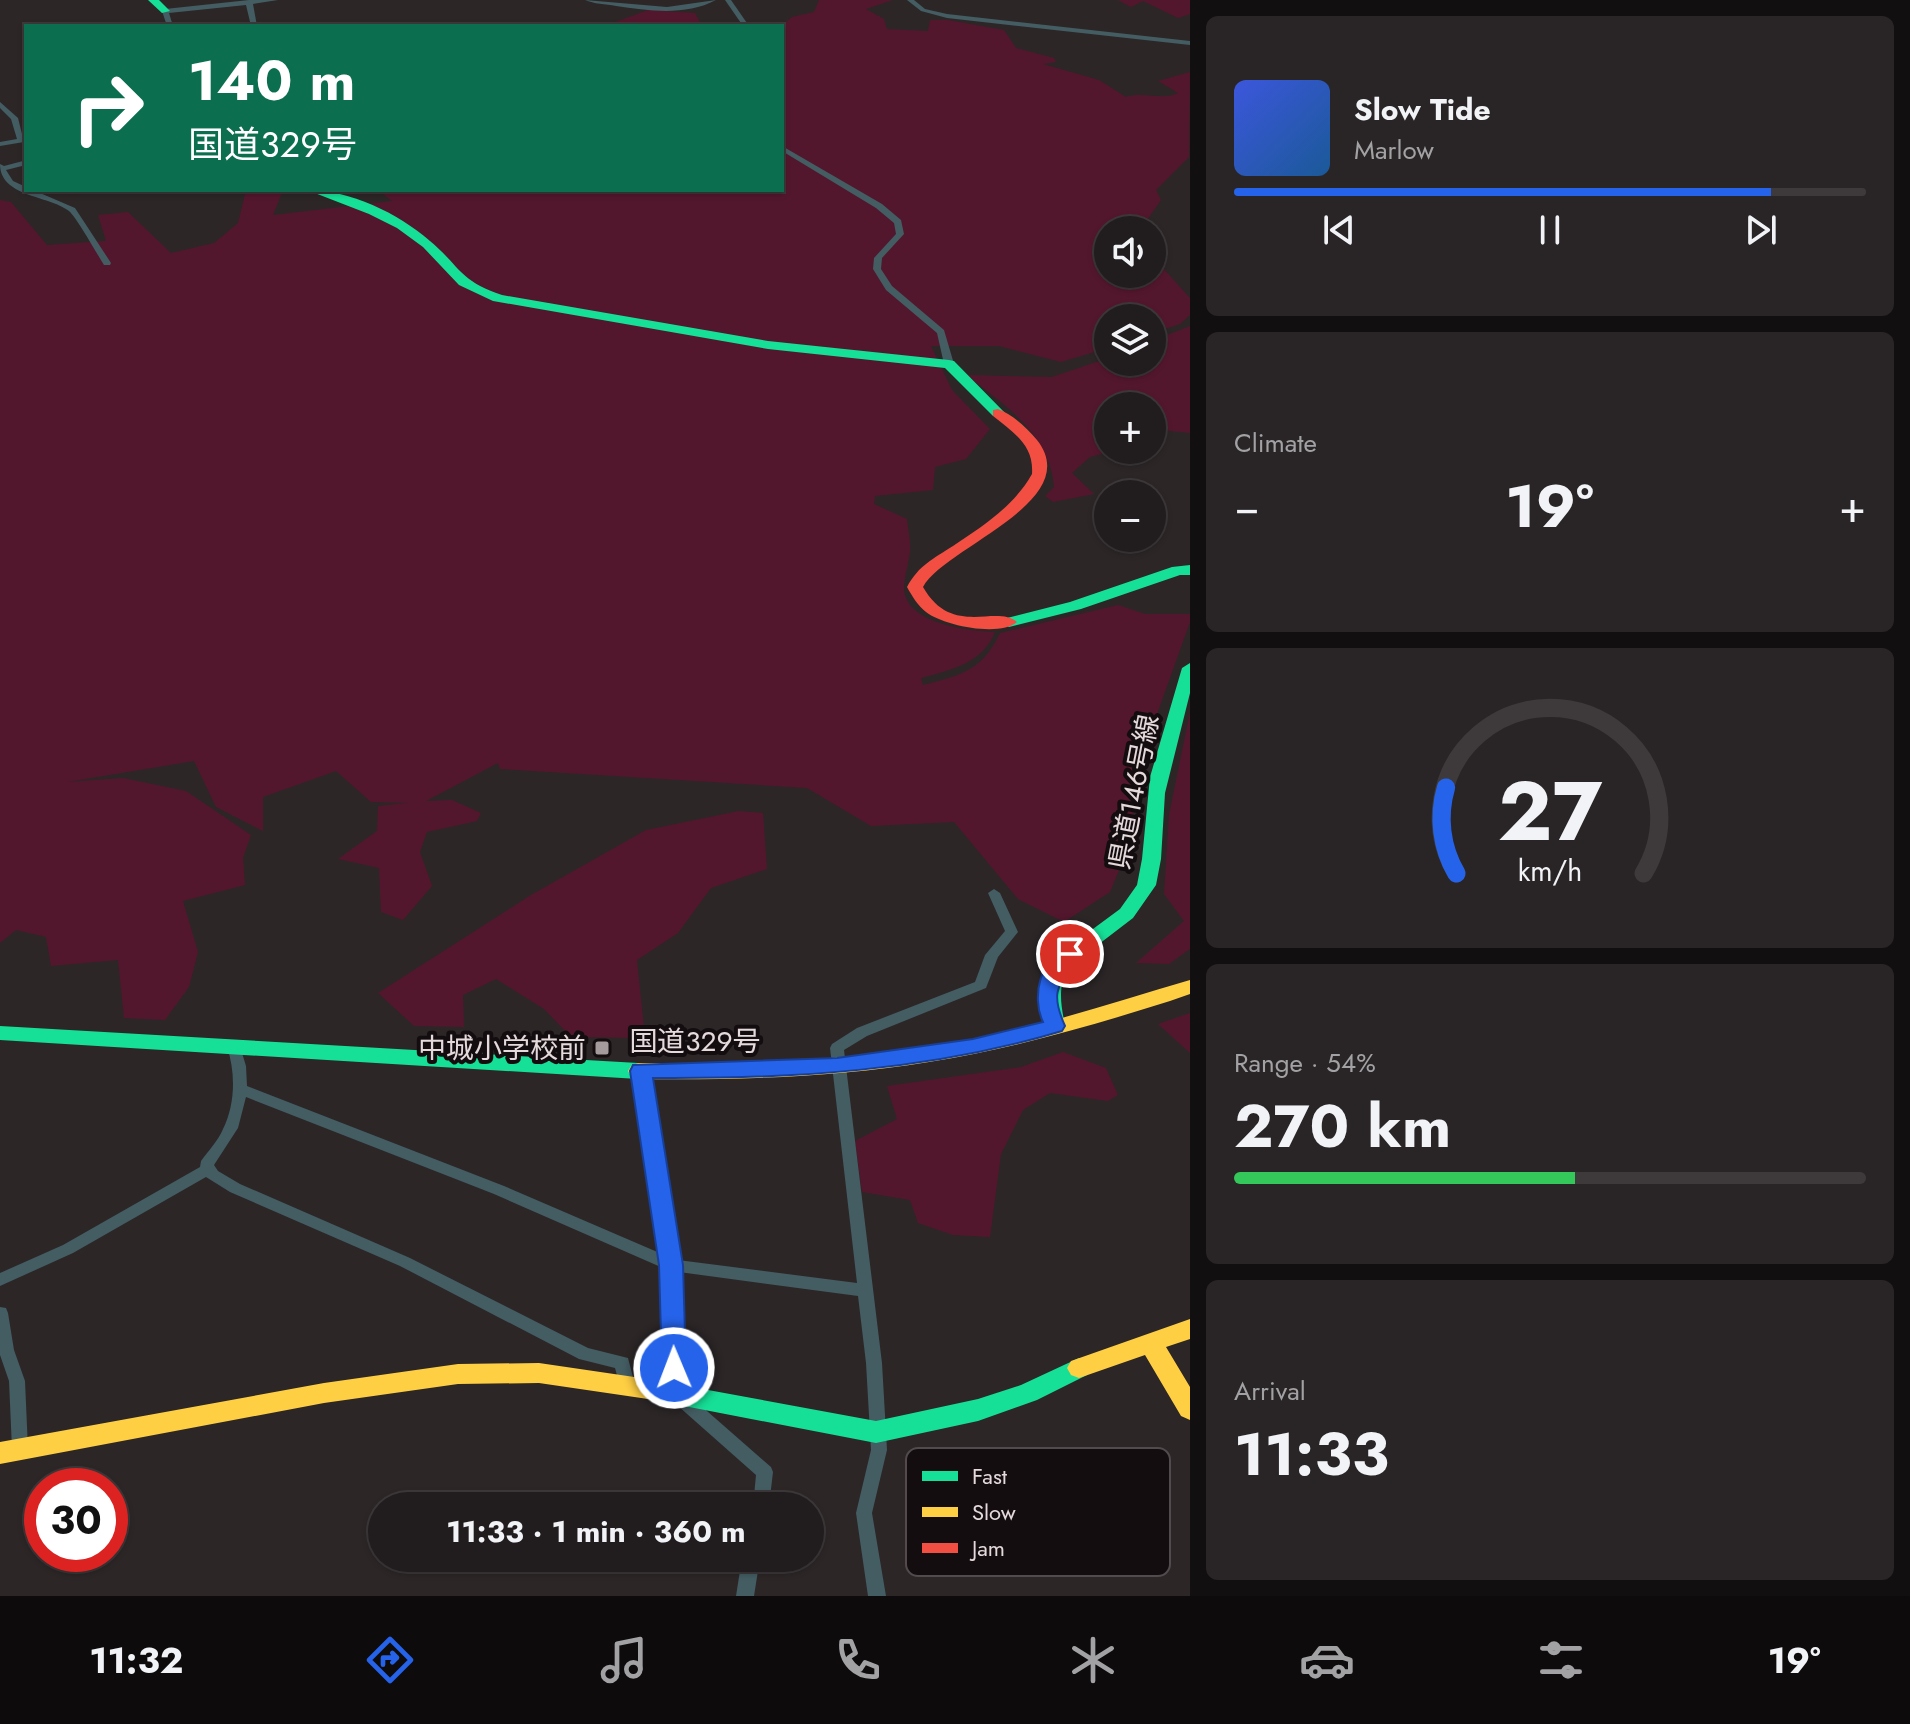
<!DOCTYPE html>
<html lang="en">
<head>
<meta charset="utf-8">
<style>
	body { margin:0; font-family:Jost,"Noto Sans JP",sans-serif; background:#292526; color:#f1f3f6; height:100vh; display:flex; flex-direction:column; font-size:30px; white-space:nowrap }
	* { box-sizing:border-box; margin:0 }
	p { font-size:26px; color:#a2a1a4 }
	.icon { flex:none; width:44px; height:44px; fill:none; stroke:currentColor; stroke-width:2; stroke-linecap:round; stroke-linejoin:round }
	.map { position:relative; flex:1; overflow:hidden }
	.sheet { display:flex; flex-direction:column; gap:16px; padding:16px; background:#120f10; width:720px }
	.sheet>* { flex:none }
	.hud { position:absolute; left:24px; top:24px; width:760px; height:168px; border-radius:0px; box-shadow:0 2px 6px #0004,0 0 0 2px #3e3a3b; background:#0b6e4f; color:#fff; overflow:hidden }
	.controls { position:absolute; left:1094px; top:216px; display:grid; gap:16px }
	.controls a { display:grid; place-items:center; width:72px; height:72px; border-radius:50%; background:#211c1d; box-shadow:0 2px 6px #0004,0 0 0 2px #3e3a3b; font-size:40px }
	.speed { position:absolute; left:24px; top:1468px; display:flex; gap:16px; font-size:40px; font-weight:700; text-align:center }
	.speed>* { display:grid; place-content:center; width:104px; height:104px; border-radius:50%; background:#211c1d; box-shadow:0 2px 6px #0004,0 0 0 2px #3e3a3b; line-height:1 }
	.speed .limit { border:12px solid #d22; background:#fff; color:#111 }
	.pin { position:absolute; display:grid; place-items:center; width:68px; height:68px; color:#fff; margin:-34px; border:4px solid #fff; border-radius:50%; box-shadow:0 2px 8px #0007 }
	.me { position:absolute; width:88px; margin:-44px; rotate:359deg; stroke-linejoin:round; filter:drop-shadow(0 0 6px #0008) }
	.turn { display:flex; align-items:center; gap:28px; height:168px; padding:0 32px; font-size:36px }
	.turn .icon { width:104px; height:104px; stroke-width:2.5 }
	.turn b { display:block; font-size:56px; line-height:68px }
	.big { font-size:60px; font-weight:700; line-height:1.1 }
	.sheet .tile { flex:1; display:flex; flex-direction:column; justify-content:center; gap:12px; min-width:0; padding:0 28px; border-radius:12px; background:#292526 }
	.sheet .dial { align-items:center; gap:0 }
	.dial svg { height:208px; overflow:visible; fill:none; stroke:#3e3a3b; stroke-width:7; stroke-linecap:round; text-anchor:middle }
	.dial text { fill:#f1f3f6; stroke:none }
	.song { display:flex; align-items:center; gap:24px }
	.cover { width:96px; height:96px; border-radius:12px; background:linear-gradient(135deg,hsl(230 70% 55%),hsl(210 70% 35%)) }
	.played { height:8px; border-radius:4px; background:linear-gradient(90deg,#2563eb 85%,#3e3a3b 85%) }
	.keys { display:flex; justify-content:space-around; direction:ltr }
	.heat { display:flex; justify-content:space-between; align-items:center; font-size:44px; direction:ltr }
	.charge { height:12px; border-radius:6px; background:linear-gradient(90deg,#34c759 54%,#3e3a3b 0) }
	.trip { position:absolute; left:368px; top:1492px; width:456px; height:80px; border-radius:40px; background:#211c1d; box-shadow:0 2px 6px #0004,0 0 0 2px #3e3a3b; font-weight:700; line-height:80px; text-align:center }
	.dock { display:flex; height:128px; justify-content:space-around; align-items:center; background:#0d0b0c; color:#a2a1a4 }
	.dock .icon { width:56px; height:56px }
	.dock .selected { color:#2563eb }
	.dock b { font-size:36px; color:#f1f3f6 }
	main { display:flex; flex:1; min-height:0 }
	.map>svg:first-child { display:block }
	.green { fill:#53172d }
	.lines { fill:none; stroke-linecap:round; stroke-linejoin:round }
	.street { fill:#435d62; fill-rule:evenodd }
	.fast { fill:#16e098; fill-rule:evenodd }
	.slow { fill:#ffcf43; fill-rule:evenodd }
	.jam { fill:#f24e42; fill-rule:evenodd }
	.route { fill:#2563eb; stroke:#184099; stroke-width:2 }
	.poi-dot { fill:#a49b9d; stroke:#140d0f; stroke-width:3 }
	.labels { text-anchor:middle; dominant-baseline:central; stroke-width:8; stroke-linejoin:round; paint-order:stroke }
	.street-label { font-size:28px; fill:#e4dadc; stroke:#140d0f }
	.poi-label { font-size:28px; fill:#e4dadc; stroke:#140d0f; text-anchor:end }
	.key { fill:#140d0f; stroke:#524a4c; stroke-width:2 }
	.key-label { font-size:22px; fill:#e4dadc }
</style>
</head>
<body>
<main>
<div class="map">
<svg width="1190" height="1596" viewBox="0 0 1190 1596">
	<rect width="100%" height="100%" fill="#2c2627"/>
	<g class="green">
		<path d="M819,0h74l-27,9 18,10 3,10 41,2 2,-11h18l56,10 12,18 38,10 2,4 -13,2 56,16 27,17c17,-6 38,4 52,-4l-20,-12 32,-9 -1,85 -33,33 5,10 -21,30h-32v44h44v-18l38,42v17l-10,9 -28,9v-15h-44v30l-47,14 -62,-16h-68l21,44 38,39 -24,30 -31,8 -2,23 -58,6 -1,8 33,15c1,11 4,22 3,32 -1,12 -6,26 -6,38 2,35 65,42 91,43 -12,31 -44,38 -74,46l2,7c38,-10 59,-14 77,-52l118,-28 27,9h45v8l-48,134 -15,95 -17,41 -46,30 -46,-23 -64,-77 -83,4 -64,-38 -307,-19 -2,-6 -72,38 26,-1 29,13 -4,8 -50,11 -7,20 12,34 -29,34 -22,-8 -2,-44 -41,-9 39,-28 1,-25 30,-3 -37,-1 -35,-31 -73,26v34l-47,-24 -22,-46 -127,21 56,-4 63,13 65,44 -8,23 2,27 -62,16 15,51 -9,35 -24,33 -41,-2 -6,-58 -67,6 -5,-29 -30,-7 -16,13v-743l11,2 36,43 59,-4 -8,-26 30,-3 43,41 43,-10 24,-20 8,-33h37l-10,25 119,-14 -14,-11h404l-1,-164 11,-9 22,-5z"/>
		<polygon points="1118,0 1190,0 1190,14 1178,18 1143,1 1131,7"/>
		<polygon points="648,10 695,13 702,26 605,26"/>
		<path d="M1190,326v107l-38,-4v-23h-44v44h9l-27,7 -18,16 22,21 -41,8 -8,-6 9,-9c-4,-53 -49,-82 -88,-112l86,2 56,-19v4h44v-21z"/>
		<polygon points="1190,712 1190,949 1169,964 1136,963 1184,921 1164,894 1169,815"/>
		<polygon points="739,811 763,813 767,869 711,888 678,933 637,960 645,1038 571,1037 544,1009 496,979 463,995 464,1027 414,1026 378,993 531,895 646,830"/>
		<polygon points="1190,1013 1190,1053 1158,1024"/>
		<polygon points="1063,1052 1106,1068 1118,1095 1108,1101 1050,1093 1023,1110 1001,1154 990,1237 953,1235 918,1223 910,1200 862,1192 855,1141 897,1119 887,1086 1021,1067"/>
	</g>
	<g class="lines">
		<g class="street">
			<polygon points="249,0 278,0 253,4 257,26 251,26 246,5 169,13 173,26 167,26 162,11 165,9"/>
			<path d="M585,0l82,7 49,-7c-30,16 -67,11 -100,6 -11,-2 -22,-2 -31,-6z"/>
			<polygon points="725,0 731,0 749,26 743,26"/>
			<polygon points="907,0 914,0 925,9 947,14 1190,41 1190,45 947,18 921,11"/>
			<polygon points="0,102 18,118 24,142 0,146 0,142 17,139 11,119 0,108"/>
			<polygon points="782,146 882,204 901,220 904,234 882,258 881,269 892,286 944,330 954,364 952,366 946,366 944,364 937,333 886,290 873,269 874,258 896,234 894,223 876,208 782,151"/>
			<path d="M23,161h3v4l-20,5 7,11 13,6v3h7l42,18 36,55 -1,2h-6c-7,-11 -27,-47 -35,-54 -21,-16 -69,-14 -69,-47l4,2z"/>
			<path d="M994,889l6,4 18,39 -20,25 -12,31 -119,48 -23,14 38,313 5,87 -15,63 14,83h-18l-12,-83 15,-63 -5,-87 -8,-67 -179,-24 4,118 88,77 2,5 -4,34h-16l3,-31 -87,-77 -2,-5 -4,-125 -169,-74 -248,-97 -8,31 -24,37 4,6 22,13 170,74 178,90 40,10 7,27 -2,5 -6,2 -6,-2 -6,-22 -36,-9 -179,-93 -170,-74 -24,-15 -133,76 -73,33v-13l63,-28 137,-78 1,-6c7,-10 17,-20 22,-32 12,-24 13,-56 4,-82l2,-4h10l7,23 1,20 257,100 158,68 -28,-183 2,-4 5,-1 5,1 32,193 179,23 -27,-235 2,-4 25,-16 118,-46 10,-27 20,-24 -17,-38z"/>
			<polygon points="0,1307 6,1308 8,1313 14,1350 25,1381 28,1449 26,1454 20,1456 14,1454 12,1449 9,1381 0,1355"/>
			<polygon points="742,1558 760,1558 754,1596 736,1596"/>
		</g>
		<g class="fast">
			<polygon points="148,0 159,0 170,11 162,13"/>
			<path d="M307,190c43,0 91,23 123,51 31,26 28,39 72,54l266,46 181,19 5,1 51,52 -2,3h-10l-48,-48 -177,-19 -275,-48 -34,-16 -36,-38 -26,-19 -28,-14z"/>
			<polygon points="1190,565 1190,575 1180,575 1081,609 1009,627 1001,622 1003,619 1070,602 1172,567"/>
			<path d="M1190,663v30l-25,100 -4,66 -5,26 -23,33 -64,49c-12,20 -8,37 -4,59l-3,5h-14l-8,-32 3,-21 12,-21 65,-48 17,-24 5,-26 8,-82 32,-109z"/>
			<polygon points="0,1026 638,1063 645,1066 648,1071 645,1076 638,1079 0,1040"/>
			<polygon points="1079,1358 1087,1361 1091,1368 1087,1375 1037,1400 978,1421 876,1443 648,1399 639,1396 636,1389 639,1382 648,1379 876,1421 978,1399 1021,1385"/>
		</g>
		<g class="slow">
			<path d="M1190,980v14l-20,7c-79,25 -159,48 -241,61 -97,16 -194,18 -291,17l-7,-3 -3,-5 3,-5 7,-3c122,2 244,-3 364,-30 64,-14 125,-35 188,-53z"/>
			<polygon points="1190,1319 1190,1339 1166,1347 1190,1387 1190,1420 1181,1416 1145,1355 1079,1378 1071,1375 1067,1368 1071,1361"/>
			<polygon points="539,1363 648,1379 657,1382 660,1389 657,1396 648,1399 539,1383 458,1384 324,1403 0,1464 0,1442 324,1383 458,1364"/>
		</g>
		<path class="jam" d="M998,409c14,5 29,19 39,31 49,62 -93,107 -114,147 29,51 73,17 94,35 -17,15 -73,4 -91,-10 -8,-6 -14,-16 -19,-25 12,-22 26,-28 46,-41 30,-20 61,-40 79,-72 2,-29 -18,-41 -39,-58v-6z"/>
	</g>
	<path class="route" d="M1070,947l10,7c-19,30 -32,34 -15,72l-3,5c-133,40 -272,48 -409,47l30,187 3,103 -4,7 -8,3 -9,-3 -3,-7 -3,-103 -29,-194 3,-6 204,-7 136,-19 70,-17c-12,-25 -3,-66 27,-75z"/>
	<rect class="poi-dot" x="594" y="1040" width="16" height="16" rx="4"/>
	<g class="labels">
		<g class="street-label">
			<text transform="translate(1134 792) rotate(-79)">県道146号線</text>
			<text x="695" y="1041">国道329号</text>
		</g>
		<g class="poi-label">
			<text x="586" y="1048">中城小学校前</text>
		</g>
	</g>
	<rect x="906" y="1448" width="264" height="128" rx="12" class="key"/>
	<rect x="922" y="1471" width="36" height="10" fill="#16e098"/>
	<rect x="922" y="1507" width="36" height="10" fill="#ffcf43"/>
	<rect x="922" y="1543" width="36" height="10" fill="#f24e42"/>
	<g class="key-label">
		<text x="972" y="1484">Fast</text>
		<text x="972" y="1520">Slow</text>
		<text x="972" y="1556">Jam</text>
	</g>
</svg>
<div class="controls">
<a><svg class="icon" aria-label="sound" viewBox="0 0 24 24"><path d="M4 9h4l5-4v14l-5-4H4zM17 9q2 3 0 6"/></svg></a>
<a><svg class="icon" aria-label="layers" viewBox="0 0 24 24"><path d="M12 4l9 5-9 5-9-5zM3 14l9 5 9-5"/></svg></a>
<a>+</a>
<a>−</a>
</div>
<div class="speed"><div class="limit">30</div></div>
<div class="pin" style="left:1070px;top:954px;background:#d93025"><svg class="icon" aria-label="arrive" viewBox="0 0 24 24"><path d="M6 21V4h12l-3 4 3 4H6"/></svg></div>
<svg class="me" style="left:674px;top:1368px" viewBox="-20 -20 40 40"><circle r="17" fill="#2563eb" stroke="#fff" stroke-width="3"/><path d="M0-11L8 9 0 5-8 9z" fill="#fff"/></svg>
<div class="trip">11:33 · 1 min · 360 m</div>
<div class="hud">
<div class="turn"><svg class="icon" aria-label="right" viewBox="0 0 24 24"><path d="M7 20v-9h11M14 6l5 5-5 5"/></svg><div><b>140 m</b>国道329号</div></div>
</div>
</div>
<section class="sheet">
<div class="tile">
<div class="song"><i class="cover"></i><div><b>Slow Tide</b><p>Marlow</p></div></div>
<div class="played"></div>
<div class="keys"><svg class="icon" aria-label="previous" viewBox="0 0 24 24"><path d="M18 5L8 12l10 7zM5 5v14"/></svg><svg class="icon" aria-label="pause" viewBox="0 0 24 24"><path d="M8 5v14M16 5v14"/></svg><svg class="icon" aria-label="next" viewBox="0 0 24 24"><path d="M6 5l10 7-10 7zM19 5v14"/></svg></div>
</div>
<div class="tile"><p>Climate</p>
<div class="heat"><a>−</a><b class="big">19°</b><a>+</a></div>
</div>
<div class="tile dial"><svg viewBox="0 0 100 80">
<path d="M14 69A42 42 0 1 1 86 69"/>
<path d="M14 69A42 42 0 0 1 10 36" stroke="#2563eb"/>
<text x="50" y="56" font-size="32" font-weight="700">27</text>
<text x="50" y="72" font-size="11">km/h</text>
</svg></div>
<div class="tile"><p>Range · 54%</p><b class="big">270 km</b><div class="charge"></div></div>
<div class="tile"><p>Arrival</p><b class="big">11:33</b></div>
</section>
</main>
<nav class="dock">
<b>11:32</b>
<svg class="icon selected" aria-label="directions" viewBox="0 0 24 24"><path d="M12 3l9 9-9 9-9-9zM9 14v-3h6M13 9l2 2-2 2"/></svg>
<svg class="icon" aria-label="music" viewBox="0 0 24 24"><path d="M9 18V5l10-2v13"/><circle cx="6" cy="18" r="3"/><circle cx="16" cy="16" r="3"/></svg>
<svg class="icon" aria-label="phone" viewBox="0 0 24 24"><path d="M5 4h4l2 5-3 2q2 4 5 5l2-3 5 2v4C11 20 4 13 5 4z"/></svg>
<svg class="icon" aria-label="climate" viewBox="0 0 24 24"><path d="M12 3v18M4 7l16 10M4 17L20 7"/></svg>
<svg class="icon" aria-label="car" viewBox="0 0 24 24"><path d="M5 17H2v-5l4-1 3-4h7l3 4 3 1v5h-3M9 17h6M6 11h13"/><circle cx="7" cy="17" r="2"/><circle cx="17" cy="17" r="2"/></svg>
<svg class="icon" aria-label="filters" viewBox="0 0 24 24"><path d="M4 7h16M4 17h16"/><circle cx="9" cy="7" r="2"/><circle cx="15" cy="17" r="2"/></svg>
<b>19°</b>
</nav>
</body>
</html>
